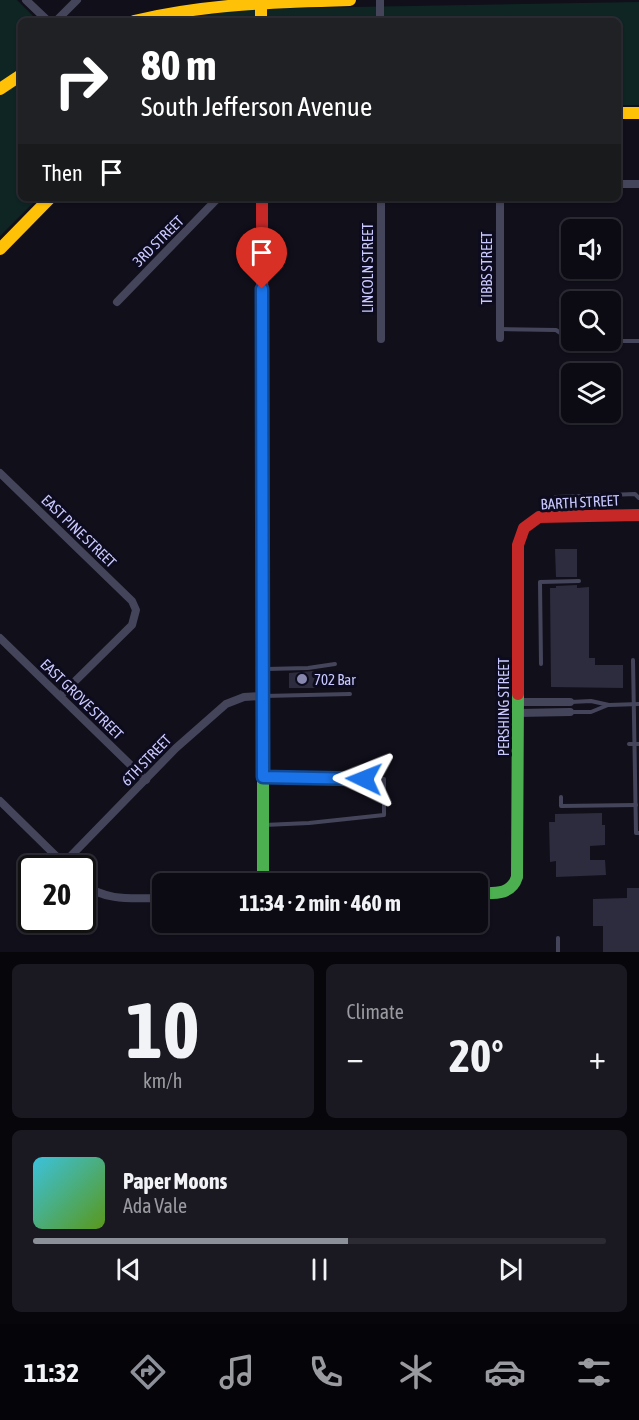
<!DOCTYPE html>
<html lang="en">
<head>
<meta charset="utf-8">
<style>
	body { margin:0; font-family:"Asap Condensed",sans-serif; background:#1a1922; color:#f1f3f6; height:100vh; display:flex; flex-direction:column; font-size:22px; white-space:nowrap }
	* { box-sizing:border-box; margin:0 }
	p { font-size:20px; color:#9a9ba0 }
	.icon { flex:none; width:33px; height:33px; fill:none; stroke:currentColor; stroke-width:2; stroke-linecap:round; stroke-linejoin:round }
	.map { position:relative; height:952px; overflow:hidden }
	.panel { display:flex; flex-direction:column; gap:12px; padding:12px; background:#07060b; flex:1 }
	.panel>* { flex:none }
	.banner { position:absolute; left:18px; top:18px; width:603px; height:183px; border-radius:9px; box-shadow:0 2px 4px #0004,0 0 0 2px #2c2b34; background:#202124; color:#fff; overflow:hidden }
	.buttons { position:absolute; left:561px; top:219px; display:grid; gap:12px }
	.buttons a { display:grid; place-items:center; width:60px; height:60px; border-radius:9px; background:#0c0b14; box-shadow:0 2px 4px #0004,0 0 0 2px #2c2b34; font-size:30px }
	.speed { position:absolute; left:18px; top:855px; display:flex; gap:12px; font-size:30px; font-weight:700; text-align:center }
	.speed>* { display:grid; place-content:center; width:78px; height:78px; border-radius:50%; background:#0c0b14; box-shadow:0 2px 4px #0004,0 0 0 2px #2c2b34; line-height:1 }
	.speed .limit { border:3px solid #111; border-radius:9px; background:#fff; color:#111 }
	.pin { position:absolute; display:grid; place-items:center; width:51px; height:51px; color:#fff; margin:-62px -26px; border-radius:50% 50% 50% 0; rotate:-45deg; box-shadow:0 0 6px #0007 }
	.pin .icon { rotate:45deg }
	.me { position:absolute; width:66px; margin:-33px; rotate:272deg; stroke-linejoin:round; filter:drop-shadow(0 0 4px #0008) }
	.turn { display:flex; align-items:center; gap:21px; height:126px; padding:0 24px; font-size:27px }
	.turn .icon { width:78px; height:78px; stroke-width:2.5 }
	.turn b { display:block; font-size:42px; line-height:51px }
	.then { display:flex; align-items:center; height:57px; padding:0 24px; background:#0003; gap:12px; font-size:22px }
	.big { font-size:45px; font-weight:700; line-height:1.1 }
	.panel .widget { flex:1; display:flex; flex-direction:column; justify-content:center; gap:9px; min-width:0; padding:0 21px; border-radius:9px; background:#1a1922 }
	.panel .dial { align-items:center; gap:0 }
	.dial b { font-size:78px; line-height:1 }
	.song { display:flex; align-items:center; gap:18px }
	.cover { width:72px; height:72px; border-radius:9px; background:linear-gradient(135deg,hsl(190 70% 55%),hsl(90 70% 35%)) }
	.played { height:6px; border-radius:3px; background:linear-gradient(90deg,#8c9099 55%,#2c2b34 55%) }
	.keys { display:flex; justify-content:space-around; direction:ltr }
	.heat { display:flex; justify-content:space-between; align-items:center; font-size:33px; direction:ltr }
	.panel .tiles { flex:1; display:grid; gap:12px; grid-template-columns:1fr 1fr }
	.widget:last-child { grid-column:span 2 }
	.trip { position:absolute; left:152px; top:873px; width:336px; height:60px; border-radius:9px; background:#0c0b14; box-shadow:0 2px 4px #0004,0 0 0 2px #2c2b34; font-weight:700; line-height:60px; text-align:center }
	.tab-bar { display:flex; height:96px; justify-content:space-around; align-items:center; background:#050408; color:#9a9ba0 }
	.tab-bar .icon { width:42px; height:42px }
	.tab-bar .current { color:#8c9099 }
	.tab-bar b { font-size:27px; color:#f1f3f6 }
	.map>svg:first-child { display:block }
	.green { fill:#0e2524 }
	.building { fill:#2d2c3e }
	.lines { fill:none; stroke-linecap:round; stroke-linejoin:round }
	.lane { stroke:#44455b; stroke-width:4 }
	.street { stroke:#44455b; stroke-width:8 }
	.fast { stroke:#4caf50; stroke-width:12 }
	.slow { stroke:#ffc107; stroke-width:12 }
	.jam { stroke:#c62828; stroke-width:12 }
	.route-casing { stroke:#114b97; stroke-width:15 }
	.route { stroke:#1a73e8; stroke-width:10 }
	.poi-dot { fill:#8888af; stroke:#0d0b1e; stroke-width:2 }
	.labels { text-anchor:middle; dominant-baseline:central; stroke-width:6; stroke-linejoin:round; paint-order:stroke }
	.street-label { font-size:15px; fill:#c9c9ff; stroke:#0d0b1e }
	.poi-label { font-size:15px; fill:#c9c9ff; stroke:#0d0b1e; text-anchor:start }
</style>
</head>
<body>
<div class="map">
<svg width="639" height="952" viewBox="0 0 639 952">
	<rect width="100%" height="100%" fill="#100f1a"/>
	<g class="green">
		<polygon points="0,0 17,0 38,21 21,21 21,198 38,198 0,236"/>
		<polygon points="639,2 639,105 618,105 618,21 165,21 245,9"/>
	</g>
	<g class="building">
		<polygon points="555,549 577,549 577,577 556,577"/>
		<polygon points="577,585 577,588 589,587 589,658 595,658 595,665 623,665 623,688 551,687 550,588 556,588 556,586"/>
		<polygon points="313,671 316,671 316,688 289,688 289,673"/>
		<polygon points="602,813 602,825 605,825 605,845 590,846 590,860 605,860 606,875 556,877 556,861 550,862 549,822 555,822 555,814"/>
		<polygon points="627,888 639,888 639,952 603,952 603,926 593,926 593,899 627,898"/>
	</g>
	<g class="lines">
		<g class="lane">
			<polyline points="500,329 556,330 572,341 639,341"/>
			<polyline points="594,496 595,513"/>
			<polyline points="548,516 549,502 556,497 635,494 639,498"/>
			<polyline points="633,660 636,833 639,833"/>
			<polyline points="541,664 540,582 579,581"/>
			<polyline points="266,669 308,668 335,664"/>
			<polyline points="264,696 350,694"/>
			<polyline points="571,702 591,701 609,705 639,704"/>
			<polyline points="572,712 591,712 608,705"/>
			<polyline points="629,744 639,744"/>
			<polyline points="561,797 561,806 636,805"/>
			<polyline points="264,825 309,823 384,815 384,779 266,777"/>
			<polyline points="558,938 558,952"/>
		</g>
		<g class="street">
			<polyline points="26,0 48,21"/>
			<polyline points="56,21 77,0"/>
			<polyline points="380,21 380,0"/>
			<polyline points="618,184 639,184"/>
			<polyline points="381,198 381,339"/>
			<polyline points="500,198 500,338"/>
			<polyline points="117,302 218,198"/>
			<polyline points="0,473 132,601 136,610 132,625 60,696"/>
			<polyline points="0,638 146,780"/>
			<polyline points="518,702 570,702"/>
			<polyline points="518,713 570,712"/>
			<polyline points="0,801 55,855 65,868"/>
			<polyline points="62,865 176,748 226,704 244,697 263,696"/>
			<path d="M82,883c24,19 51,15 80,15"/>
		</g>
		<g class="fast">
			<polyline points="263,691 263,884"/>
			<path d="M477,893c16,0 34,3 40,-16l1,-183"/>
		</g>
		<g class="slow">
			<polyline points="261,0 261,21"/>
			<path d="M134,21c71,-17 143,-19 216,-21"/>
			<polyline points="0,89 21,75"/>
			<polyline points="618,113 639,113"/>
			<polyline points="0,249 50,198"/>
		</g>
		<g class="jam">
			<polyline points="262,198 263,691"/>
			<polyline points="518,694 518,545 524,528 539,517 639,515"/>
		</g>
	</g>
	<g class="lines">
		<g class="route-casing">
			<polyline id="route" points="262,289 263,777 364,779"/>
		</g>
		<use href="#route" class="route"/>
	</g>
	<circle class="poi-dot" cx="302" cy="679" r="6"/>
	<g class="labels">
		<g class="street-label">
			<text transform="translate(158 241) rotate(-45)">3RD STREET</text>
			<text transform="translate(367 268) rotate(-90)">LINCOLN STREET</text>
			<text transform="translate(486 268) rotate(-90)">TIBBS STREET</text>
			<text transform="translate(580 502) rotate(-3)">BARTH STREET</text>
			<text transform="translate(79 531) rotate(44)">EAST PINE STREET</text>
			<text transform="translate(82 699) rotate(44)">EAST GROVE STREET</text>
			<text transform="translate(503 707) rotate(-90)">PERSHING STREET</text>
			<text transform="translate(146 760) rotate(-46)">6TH STREET</text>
		</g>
		<g class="poi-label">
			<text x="314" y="679">702 Bar</text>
		</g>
	</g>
</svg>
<div class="buttons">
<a><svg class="icon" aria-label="sound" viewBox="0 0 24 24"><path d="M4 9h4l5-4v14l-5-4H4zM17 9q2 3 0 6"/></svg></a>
<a><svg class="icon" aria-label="search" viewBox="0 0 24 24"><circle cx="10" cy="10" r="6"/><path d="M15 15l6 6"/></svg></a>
<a><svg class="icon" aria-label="layers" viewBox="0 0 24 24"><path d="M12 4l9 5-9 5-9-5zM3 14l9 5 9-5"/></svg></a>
</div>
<div class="speed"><div class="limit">20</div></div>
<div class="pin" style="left:262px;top:289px;background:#d93025"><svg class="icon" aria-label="arrive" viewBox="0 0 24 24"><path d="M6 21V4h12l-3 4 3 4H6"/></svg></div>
<svg class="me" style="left:364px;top:779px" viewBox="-20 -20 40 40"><path d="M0-17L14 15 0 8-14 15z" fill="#1a73e8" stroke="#fff" stroke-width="4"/></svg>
<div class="trip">11:34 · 2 min · 460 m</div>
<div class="banner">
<div class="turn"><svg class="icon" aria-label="right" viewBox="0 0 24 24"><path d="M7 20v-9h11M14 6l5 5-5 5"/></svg><div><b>80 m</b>South Jefferson Avenue</div></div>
<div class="then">Then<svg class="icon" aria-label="arrive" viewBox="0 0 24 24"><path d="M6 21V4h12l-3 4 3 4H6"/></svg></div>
</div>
</div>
<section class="panel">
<div class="tiles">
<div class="widget dial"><b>10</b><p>km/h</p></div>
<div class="widget"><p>Climate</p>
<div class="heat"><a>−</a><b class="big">20°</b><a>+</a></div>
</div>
<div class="widget">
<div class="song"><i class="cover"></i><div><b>Paper Moons</b><p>Ada Vale</p></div></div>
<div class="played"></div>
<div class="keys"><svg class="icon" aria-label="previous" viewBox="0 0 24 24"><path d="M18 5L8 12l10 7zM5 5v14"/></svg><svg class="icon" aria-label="pause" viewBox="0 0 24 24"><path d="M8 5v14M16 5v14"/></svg><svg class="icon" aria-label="next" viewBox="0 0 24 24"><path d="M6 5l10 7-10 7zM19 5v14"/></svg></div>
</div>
</div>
</section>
<nav class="tab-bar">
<b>11:32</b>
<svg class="icon current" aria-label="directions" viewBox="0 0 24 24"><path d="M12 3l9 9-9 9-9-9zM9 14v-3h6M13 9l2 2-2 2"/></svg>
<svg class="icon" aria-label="music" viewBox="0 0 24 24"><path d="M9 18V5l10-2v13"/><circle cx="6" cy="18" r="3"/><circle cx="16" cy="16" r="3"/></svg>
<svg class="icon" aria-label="phone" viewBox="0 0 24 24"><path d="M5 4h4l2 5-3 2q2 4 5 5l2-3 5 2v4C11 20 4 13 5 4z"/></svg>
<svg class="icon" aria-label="climate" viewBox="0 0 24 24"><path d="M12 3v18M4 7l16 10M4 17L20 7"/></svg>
<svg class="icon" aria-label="car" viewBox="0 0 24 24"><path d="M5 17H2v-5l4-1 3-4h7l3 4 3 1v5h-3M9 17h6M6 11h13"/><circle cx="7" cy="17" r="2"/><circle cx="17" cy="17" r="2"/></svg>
<svg class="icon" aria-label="filters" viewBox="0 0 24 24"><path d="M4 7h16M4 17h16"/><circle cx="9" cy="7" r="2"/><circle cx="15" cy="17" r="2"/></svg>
</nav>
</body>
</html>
